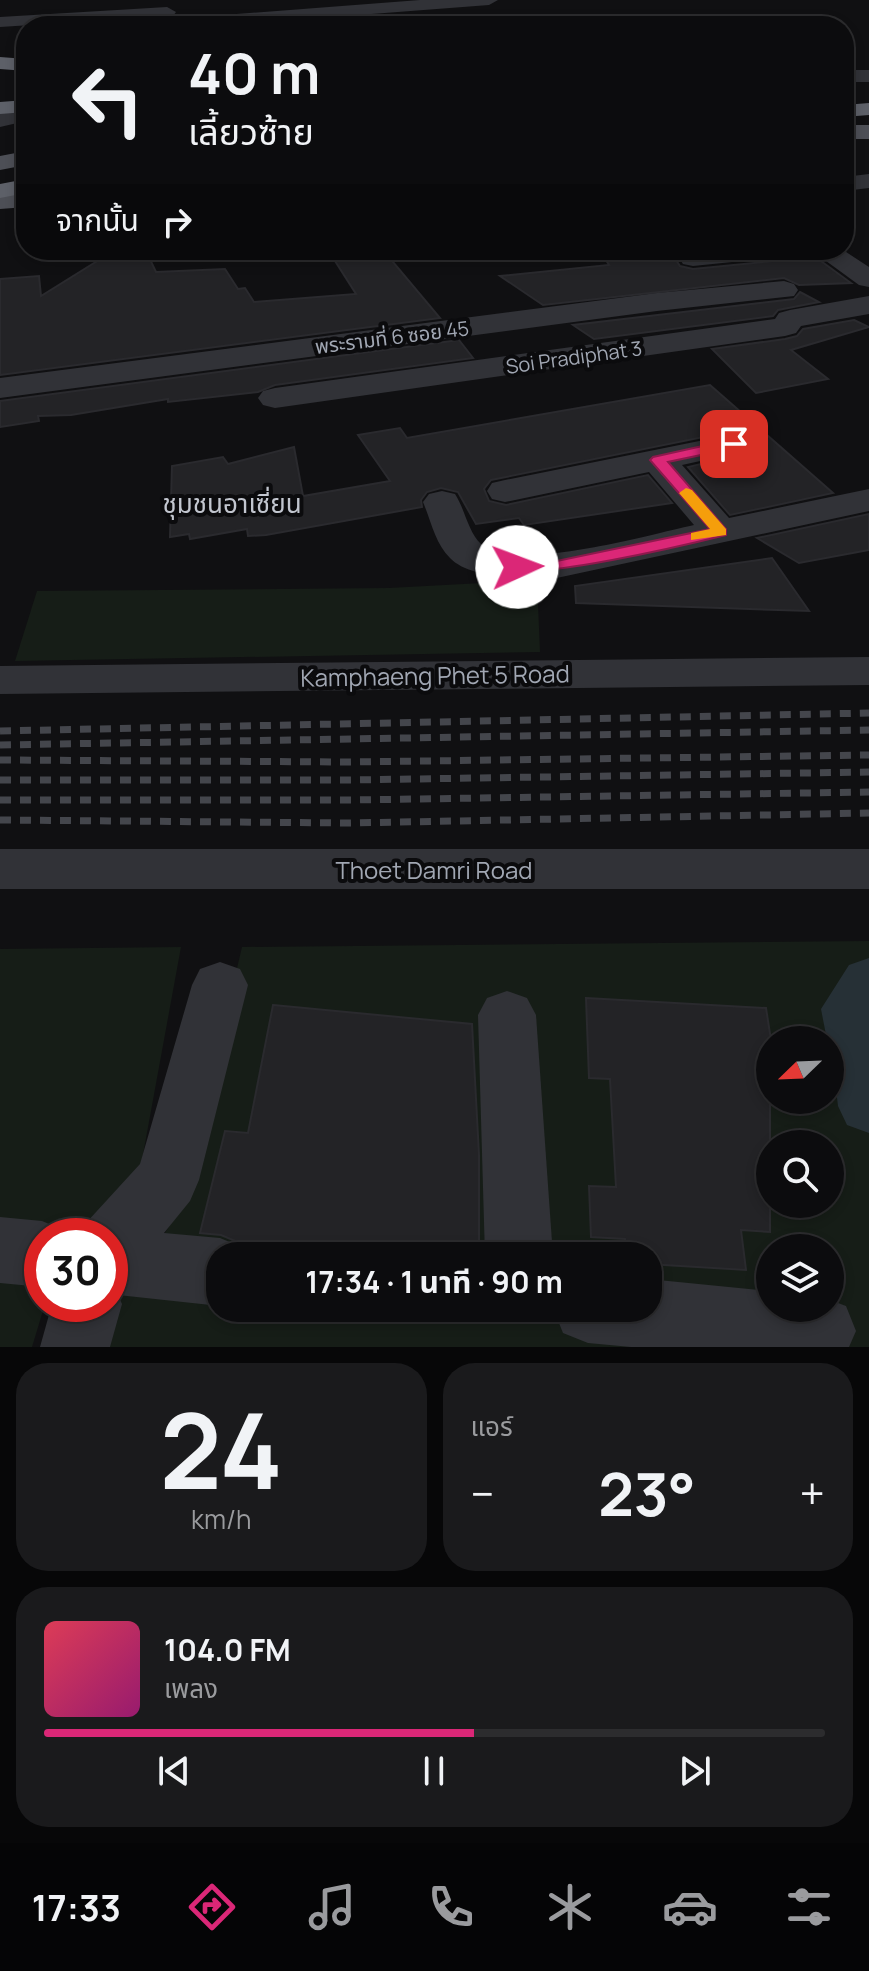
<!DOCTYPE html>
<html lang="th">
<head>
<meta charset="utf-8">
<style>
	body { margin:0; font-family:Manrope,"Noto Sans Thai",sans-serif; background:#1a1a1c; color:#f1f3f6; height:100vh; display:flex; flex-direction:column; font-size:30px; white-space:nowrap }
	* { box-sizing:border-box; margin:0 }
	p { font-size:26px; color:#9a9b9e }
	.icon { flex:none; width:44px; height:44px; fill:none; stroke:currentColor; stroke-width:2; stroke-linecap:round; stroke-linejoin:round }
	.map { position:relative; height:1347px; overflow:hidden }
	.side { display:flex; flex-direction:column; gap:16px; padding:16px; background:#070708; flex:1 }
	.side>* { flex:none }
	.guide { position:absolute; left:16px; top:16px; width:838px; height:244px; border-radius:32px; box-shadow:0 4px 12px #0003,0 0 0 2px #2c2c2e; background:#0c0c0e; color:#f1f3f6; overflow:hidden }
	.needle { width:52px; rotate:247deg }
	.controls { position:absolute; left:756px; top:1026px; display:grid; gap:16px }
	.controls a { display:grid; place-items:center; width:88px; height:88px; border-radius:50%; background:#0c0c0e; box-shadow:0 4px 12px #0003,0 0 0 2px #2c2c2e; font-size:40px }
	.speed { position:absolute; left:24px; top:1218px; display:flex; gap:16px; font-size:40px; font-weight:700; text-align:center }
	.speed>* { display:grid; place-content:center; width:104px; height:104px; border-radius:50%; background:#0c0c0e; box-shadow:0 4px 12px #0003,0 0 0 2px #2c2c2e; line-height:1 }
	.speed .limit { border:12px solid #d22; background:#fff; color:#111 }
	.pin { position:absolute; display:grid; place-items:center; width:68px; height:68px; color:#fff; margin:-34px; border-radius:16px; box-shadow:0 4px 12px #0006 }
	.me { position:absolute; width:88px; margin:-44px; rotate:88deg; stroke-linejoin:round; filter:drop-shadow(0 0 6px #0008) }
	.turn { display:flex; align-items:center; gap:28px; height:168px; padding:0 40px; font-size:36px }
	.turn .icon { width:104px; height:104px; stroke-width:2.5 }
	.turn b { display:block; font-size:56px; line-height:68px }
	.then { display:flex; align-items:center; height:76px; padding:0 40px; background:#0003; gap:16px; font-size:30px }
	.big { font-size:60px; font-weight:700; line-height:1.1 }
	.side .tile { flex:1; display:flex; flex-direction:column; justify-content:center; gap:12px; min-width:0; padding:0 28px; border-radius:32px; background:#1a1a1c }
	.side .dial { align-items:center; gap:0 }
	.dial b { font-size:104px; line-height:1 }
	.song { display:flex; align-items:center; gap:24px }
	.cover { width:96px; height:96px; border-radius:12px; background:linear-gradient(135deg,hsl(350 70% 55%),hsl(320 70% 35%)) }
	.played { height:8px; border-radius:4px; background:linear-gradient(90deg,#db2777 55%,#2c2c2e 55%) }
	.keys { display:flex; justify-content:space-around; direction:ltr }
	.heat { display:flex; justify-content:space-between; align-items:center; font-size:44px; direction:ltr }
	.side .tiles { flex:1; display:grid; gap:16px; grid-template-columns:1fr 1fr }
	.tile:last-child { grid-column:span 2 }
	.trip { position:absolute; left:206px; top:1242px; width:456px; height:80px; border-radius:32px; background:#0c0c0e; box-shadow:0 4px 12px #0003,0 0 0 2px #2c2c2e; font-weight:700; line-height:80px; text-align:center }
	.dock { display:flex; height:128px; justify-content:space-around; align-items:center; background:#050506; color:#9a9b9e }
	.dock .icon { width:56px; height:56px }
	.dock .selected { color:#db2777 }
	.dock b { font-size:36px; color:#f1f3f6 }
	.map>svg:first-child { display:block }
	.green { fill:#161d17; fill-rule:evenodd }
	.lines { fill:none; stroke-linecap:round; stroke-linejoin:round }
	.canal { fill:#263036; fill-rule:evenodd }
	.building { fill:#232326; stroke:#2a2a2e; stroke-width:2 }
	.minor { fill:#313237; fill-rule:evenodd }
	.major { fill:#4d4f56; fill-rule:evenodd }
	.highway { fill:#5d6068; fill-rule:evenodd }
	.rail { stroke:#44464c; stroke-width:7; stroke-dasharray:11 9; stroke-linecap:butt }
	.route { fill:#db2777; stroke:#8e194d; stroke-width:2 }
	.slow { fill:#f59e0b }
	.labels { text-anchor:middle; dominant-baseline:central; stroke-width:8; stroke-linejoin:round; paint-order:stroke }
	.far-street-label { font-size:20px; fill:#a1a7b3; stroke:#0b0b0d }
	.street-label { font-size:24px; fill:#a1a7b3; stroke:#0b0b0d }
	.neighbourhood-label { font-size:26px; fill:#c2c6cf; stroke:#0b0b0d }
</style>
</head>
<body>
<div class="map">
<svg width="869" height="1347" viewBox="0 0 869 1347">
	<rect width="100%" height="100%" fill="#101012"/>
	<g class="green">
		<polygon points="537,580 540,652 15,661 37,591 389,588"/>
		<path d="M869,941v406h-768l7,-28 72,-109 62,-263zM770,1040h60v60h-60zM770,1144h60v60h-60zM770,1248h60v60h-60zM220,1256h428v52h-428z"/>
		<polygon points="181,947 140,1171 83,1230 0,1223 0,949"/>
		<polygon points="0,1281 42,1284 42,1304 45,1304 32,1347 0,1347"/>
	</g>
	<g class="lines">
		<polygon class="canal" points="869,958 869,1133 847,1125 838,1106 830,1040 827,1040 821,1009 849,965"/>
	</g>
	<g class="building">
		<polygon points="328,250 383,250 440,318 0,375 0,279 39,276 41,296 107,255 146,251 156,272 225,269 238,289 245,288 254,302 356,294"/>
		<polygon points="600,250 680,252 676,260 680,266 693,269 773,261 783,259 788,253 810,253 851,283 799,285 784,278 543,305 500,276 609,265"/>
		<polygon points="800,292 819,302 778,310 773,316 594,339 573,325 794,299"/>
		<polygon points="854,320 869,327 791,350 828,379 756,393 712,349 785,339 797,336 803,329"/>
		<polygon points="459,340 473,358 275,385 258,392 168,402 168,399 71,415 38,416 39,421 0,427 0,401"/>
		<polygon points="710,385 833,493 730,515 688,467 748,453 753,442 747,434 733,431 491,480 484,489 489,501 506,505 648,475 672,503 524,525 519,518 476,524 458,492 441,488 427,492 421,500 422,507 266,535 248,536 247,529 190,539 189,534 170,537 172,466 223,457 228,464 294,447 303,496 390,481 358,435 400,428 407,438"/>
		<polygon points="869,514 869,550 799,563 757,538"/>
		<polygon points="772,558 809,611 576,603 575,586"/>
		<polygon points="586,998 766,1008 771,1040 770,1100 781,1100 782,1105 770,1105 770,1232 741,1230 746,1270 648,1264 648,1256 627,1256 625,1239 591,1237 589,1186 616,1187 610,1079 589,1078"/>
		<polygon points="273,1005 472,1024 479,1155 479,1256 314,1256 248,1249 245,1245 221,1235 200,1233 225,1131 248,1133"/>
	</g>
	<g class="lines">
		<g class="minor">
			<polygon points="420,0 498,0 489,5 216,26 136,26 145,21"/>
			<polygon points="167,7 176,12 173,16 0,27 0,17"/>
			<polygon points="707,15 729,26 701,24 698,20 701,16"/>
			<rect x="844" y="70" width="25" height="12"/>
			<polygon points="26,107 26,121 0,127 0,113"/>
			<polygon points="869,174 869,188 844,191 844,177"/>
			<polygon points="692,250 786,250 782,256 772,258 693,266 683,264 679,258 683,252"/>
			<polygon points="811,250 843,250 869,267 869,287 859,285"/>
			<polygon points="784,281 794,284 798,290 794,296 657,311 0,398 0,378 657,293"/>
			<polygon points="869,296 869,314 801,326 796,333 785,336 275,408 263,405 258,398 263,391 275,388 775,319 779,313 790,310"/>
			<path d="M734,434l12,3 5,7 -5,7 -64,14 47,53 140,-29v22l-317,68c-28,0 -82,0 -102,-21 -15,-15 -19,-37 -27,-56l6,-8 13,-3 13,3c10,15 13,38 26,50 33,30 170,-10 213,-19l-45,-53 -144,30 -13,-3 -5,-8 5,-8 13,-3z"/>
			<polygon points="869,657 869,685 0,694 0,666"/>
			<rect x="0" y="849" width="869" height="40"/>
			<polygon points="220,962 240,969 248,985 199,1180 190,1201 164,1233 220,1238 244,1248 247,1256 220,1256 220,1306 118,1295 122,1304 110,1347 40,1347 52,1304 110,1304 110,1236 81,1236 86,1223 140,1164 192,985 200,969"/>
			<polygon points="507,991 527,998 536,1015 553,1256 485,1256 478,1015 487,998"/>
			<polygon points="0,1217 42,1221 66,1231 68,1236 42,1236 42,1287 0,1283"/>
			<polygon points="648,1279 770,1291 770,1308 830,1308 830,1300 846,1306 856,1331 849,1347 631,1347 588,1343 563,1333 553,1308 648,1308"/>
		</g>
		<g class="major">
			<rect x="844" y="125" width="25" height="14"/>
			<polygon points="26,151 26,165 0,170 0,156"/>
			<polygon points="26,191 26,207 0,209 0,193"/>
		</g>
		<g class="highway">
			<polygon points="0,57 26,59 26,71 0,69"/>
			<polygon points="26,100 26,112 0,114 0,102"/>
			<polygon points="869,103 869,115 844,117 844,105"/>
			<polygon points="26,179 26,193 0,198 0,184"/>
		</g>
		<g class="rail">
			<polyline points="0,731 869,713"/>
			<polyline points="0,745 869,730"/>
			<polyline points="0,760 350,762 869,755"/>
			<polyline points="0,780 349,780 869,772"/>
			<polyline points="0,800 351,800 869,792"/>
			<polyline points="0,820 350,823 869,813"/>
		</g>
	</g>
	<path class="route" d="M734,439l7,5 -2,3 -71,15 58,67v6c-32,8 -199,48 -217,32l8,-5h35l158,-33 -60,-69 3,-3z"/>
	<polygon class="slow" points="686,488 692,490 726,529 726,535 691,540 691,533 710,529 679,493"/>
	<g class="labels">
		<g class="far-street-label">
			<text transform="translate(392 337) rotate(-7)">พระรามที่ 6 ซอย 45</text>
			<text transform="translate(574 357) rotate(-8)">Soi Pradiphat 3</text>
		</g>
		<g class="street-label">
			<text transform="translate(435 675) rotate(-1)">Kamphaeng Phet 5 Road</text>
			<text x="434" y="869">Thoet Damri Road</text>
		</g>
		<g class="neighbourhood-label">
			<text x="232" y="503">ชุมชนอาเซี่ยน</text>
		</g>
	</g>
</svg>
<div class="controls">
<a><svg class="needle" viewBox="-14 -14 28 28"><path d="M0-13l5 13h-10z" fill="#e53935"/><path d="M0 13l5-13h-10z" fill="#9a9b9e"/></svg></a>
<a><svg class="icon" aria-label="search" viewBox="0 0 24 24"><circle cx="10" cy="10" r="6"/><path d="M15 15l6 6"/></svg></a>
<a><svg class="icon" aria-label="layers" viewBox="0 0 24 24"><path d="M12 4l9 5-9 5-9-5zM3 14l9 5 9-5"/></svg></a>
</div>
<div class="speed"><div class="limit">30</div></div>
<div class="pin" style="left:734px;top:444px;background:#d93025"><svg class="icon" aria-label="arrive" viewBox="0 0 24 24"><path d="M6 21V4h12l-3 4 3 4H6"/></svg></div>
<svg class="me" style="left:517px;top:567px" viewBox="-20 -20 40 40"><circle r="19" fill="#fff"/><path d="M0-13L10 11 0 6-10 11z" fill="#db2777"/></svg>
<div class="trip">17:34 · 1 นาที · 90 m</div>
<div class="guide">
<div class="turn"><svg class="icon" aria-label="left" viewBox="0 0 24 24"><path d="M17 20v-9H6M10 6l-5 5 5 5"/></svg><div><b>40 m</b>เลี้ยวซ้าย</div></div>
<div class="then">จากนั้น<svg class="icon" aria-label="right" viewBox="0 0 24 24"><path d="M7 20v-9h11M14 6l5 5-5 5"/></svg></div>
</div>
</div>
<section class="side">
<div class="tiles">
<div class="tile dial"><b>24</b><p>km/h</p></div>
<div class="tile"><p>แอร์</p>
<div class="heat"><a>−</a><b class="big">23°</b><a>+</a></div>
</div>
<div class="tile">
<div class="song"><i class="cover"></i><div><b>104.0 FM</b><p>เพลง</p></div></div>
<div class="played"></div>
<div class="keys"><svg class="icon" aria-label="previous" viewBox="0 0 24 24"><path d="M18 5L8 12l10 7zM5 5v14"/></svg><svg class="icon" aria-label="pause" viewBox="0 0 24 24"><path d="M8 5v14M16 5v14"/></svg><svg class="icon" aria-label="next" viewBox="0 0 24 24"><path d="M6 5l10 7-10 7zM19 5v14"/></svg></div>
</div>
</div>
</section>
<nav class="dock">
<b>17:33</b>
<svg class="icon selected" aria-label="directions" viewBox="0 0 24 24"><path d="M12 3l9 9-9 9-9-9zM9 14v-3h6M13 9l2 2-2 2"/></svg>
<svg class="icon" aria-label="music" viewBox="0 0 24 24"><path d="M9 18V5l10-2v13"/><circle cx="6" cy="18" r="3"/><circle cx="16" cy="16" r="3"/></svg>
<svg class="icon" aria-label="phone" viewBox="0 0 24 24"><path d="M5 4h4l2 5-3 2q2 4 5 5l2-3 5 2v4C11 20 4 13 5 4z"/></svg>
<svg class="icon" aria-label="climate" viewBox="0 0 24 24"><path d="M12 3v18M4 7l16 10M4 17L20 7"/></svg>
<svg class="icon" aria-label="car" viewBox="0 0 24 24"><path d="M5 17H2v-5l4-1 3-4h7l3 4 3 1v5h-3M9 17h6M6 11h13"/><circle cx="7" cy="17" r="2"/><circle cx="17" cy="17" r="2"/></svg>
<svg class="icon" aria-label="filters" viewBox="0 0 24 24"><path d="M4 7h16M4 17h16"/><circle cx="9" cy="7" r="2"/><circle cx="15" cy="17" r="2"/></svg>
</nav>
</body>
</html>
